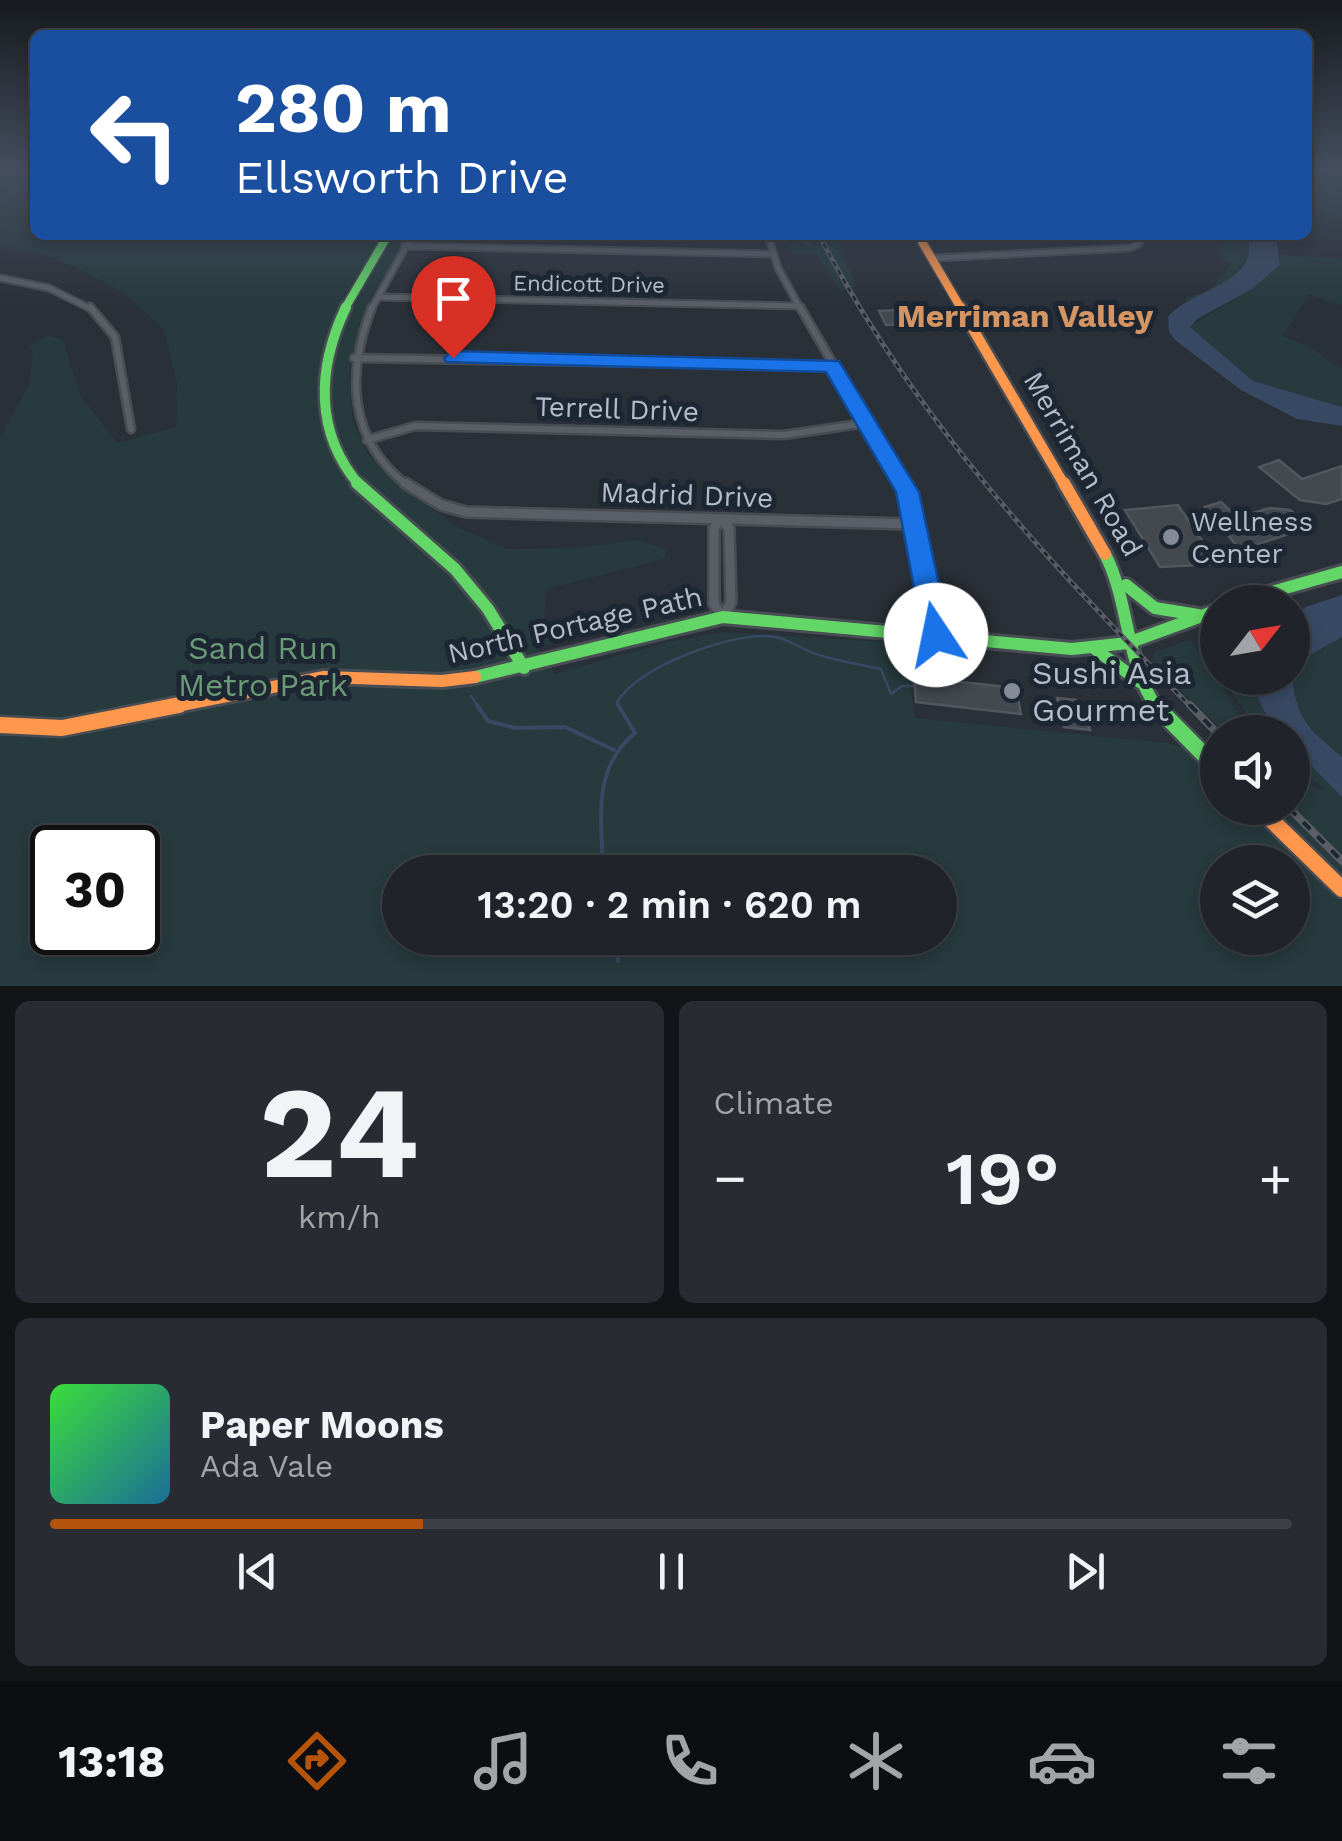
<!DOCTYPE html>
<html lang="en">
<head>
<meta charset="utf-8">
<style>
	body { margin:0; font-family:"Work Sans",sans-serif; background:#282c32; color:#f1f3f6; height:100vh; display:flex; flex-direction:column; font-size:38px; white-space:nowrap }
	* { box-sizing:border-box; margin:0 }
	p { font-size:32px; color:#a2a4a8 }
	.icon { flex:none; width:55px; height:55px; fill:none; stroke:currentColor; stroke-width:2; stroke-linecap:round; stroke-linejoin:round }
	.map { position:relative; height:986px; overflow:hidden }
	.drawer { display:flex; flex-direction:column; gap:15px; padding:15px; background:#121417; flex:1 }
	.drawer>* { flex:none }
	.hud { position:absolute; left:30px; top:30px; width:1282px; height:210px; border-radius:15px; box-shadow:0 5px 15px #0003,0 0 0 2px #3d4147; background:#1a4fa0; color:#fff; overflow:hidden }
	.needle { width:65px; rotate:59deg }
	.buttons { position:absolute; left:1200px; top:585px; display:grid; gap:20px }
	.buttons a { display:grid; place-items:center; width:110px; height:110px; border-radius:50%; background:#20242a; box-shadow:0 5px 15px #0003,0 0 0 2px #3d4147; font-size:50px }
	.speed { position:absolute; left:30px; top:825px; display:flex; gap:20px; font-size:50px; font-weight:700; text-align:center }
	.speed>* { display:grid; place-content:center; width:130px; height:130px; border-radius:50%; background:#20242a; box-shadow:0 5px 15px #0003,0 0 0 2px #3d4147; line-height:1 }
	.speed .limit { border:5px solid #111; border-radius:15px; background:#fff; color:#111 }
	.pin { position:absolute; display:grid; place-items:center; width:85px; height:85px; color:#fff; margin:-102px -42px; border-radius:50% 50% 50% 0; rotate:-45deg; box-shadow:0 0 10px #0007 }
	.pin .icon { rotate:45deg }
	.me { position:absolute; width:110px; margin:-55px; rotate:349deg; stroke-linejoin:round; filter:drop-shadow(0 0 8px #0008) }
	.turn { display:flex; align-items:center; gap:35px; height:210px; padding:0 40px; font-size:45px }
	.turn .icon { width:130px; height:130px; stroke-width:2.5 }
	.turn b { display:block; font-size:70px; line-height:85px }
	.big { font-size:75px; font-weight:600; line-height:1.1 }
	.drawer .card { flex:1; display:flex; flex-direction:column; justify-content:center; gap:15px; min-width:0; padding:0 35px; border-radius:15px; background:#282c32 }
	.drawer .dial { align-items:center; gap:0 }
	.dial b { font-size:130px; line-height:1 }
	.song { display:flex; align-items:center; gap:30px }
	.cover { width:120px; height:120px; border-radius:15px; background:linear-gradient(135deg,hsl(120 70% 55%),hsl(200 70% 35%)) }
	.played { height:10px; border-radius:5px; background:linear-gradient(90deg,#b45309 30%,#3d4147 30%) }
	.keys { display:flex; justify-content:space-around; direction:ltr }
	.heat { display:flex; justify-content:space-between; align-items:center; font-size:55px; direction:ltr }
	.drawer .tiles { flex:1; display:grid; gap:15px; grid-template-columns:1fr 1fr }
	.card:last-child { grid-column:span 2 }
	.trip { position:absolute; left:382px; top:855px; width:575px; height:100px; border-radius:50px; background:#20242a; box-shadow:0 5px 15px #0003,0 0 0 2px #3d4147; font-weight:600; line-height:100px; text-align:center }
	.menu { display:flex; height:160px; justify-content:space-around; align-items:center; background:#0d0e11; color:#a2a4a8 }
	.menu .icon { width:70px; height:70px }
	.menu .active { color:#b45309 }
	.menu b { font-size:45px; color:#f1f3f6 }
	.map>svg:first-child { display:block }
	.green { fill:#273a3e; fill-rule:evenodd }
	.water { fill:#384963 }
	.lines { fill:none; stroke-linecap:round; stroke-linejoin:round }
	.stream-far1 { stroke:#384963; stroke-width:2.5 }
	.stream { stroke:#384963; stroke-width:4 }
	.building { fill:#444950; stroke:#52575f; stroke-width:2.5 }
	.street-far2-casing { stroke:#484c53; stroke-width:9 }
	.street-far1-casing { stroke:#484c53; stroke-width:11 }
	.street-casing { stroke:#484c53; stroke-width:14 }
	.fast-far3-casing { stroke:#484c53; stroke-width:11 }
	.fast-far2-casing { stroke:#484c53; stroke-width:15 }
	.fast-far1-casing { stroke:#484c53; stroke-width:18 }
	.fast-casing { stroke:#484c53; stroke-width:21 }
	.slow-far3-casing { stroke:#484c53; stroke-width:11 }
	.slow-far2-casing { stroke:#484c53; stroke-width:15 }
	.slow-far1-casing { stroke:#484c53; stroke-width:18 }
	.slow-casing { stroke:#484c53; stroke-width:21 }
	.street-far2 { stroke:#5a5e66; stroke-width:5 }
	.street-far1 { stroke:#5a5e66; stroke-width:6 }
	.street { stroke:#5a5e66; stroke-width:9 }
	.fast-far3 { stroke:#63d668; stroke-width:8 }
	.fast-far2 { stroke:#63d668; stroke-width:10 }
	.fast-far1 { stroke:#63d668; stroke-width:12 }
	.fast { stroke:#63d668; stroke-width:16 }
	.slow-far3 { stroke:#ff974d; stroke-width:8 }
	.slow-far2 { stroke:#ff974d; stroke-width:10 }
	.slow-far1 { stroke:#ff974d; stroke-width:12 }
	.slow { stroke:#ff974d; stroke-width:16 }
	.rail-far1-casing { stroke:#595d64; stroke-width:5 }
	.rail-casing { stroke:#595d64; stroke-width:8 }
	.rail-far1 { stroke:#1d2633; stroke-width:2.5; stroke-dasharray:5; stroke-linecap:butt }
	.rail { stroke:#1d2633; stroke-width:4; stroke-dasharray:10; stroke-linecap:butt }
	.route { fill:#1a73e8; stroke:#114b97; stroke-width:2.5 }
	.poi-dot { fill:#848b96; stroke:#1d2633; stroke-width:4 }
	.labels { text-anchor:middle; dominant-baseline:central; stroke-width:10; stroke-linejoin:round; paint-order:stroke }
	.far-street-label { font-size:22px; fill:#b4bcc9; stroke:#1d2633 }
	.street-label { font-size:28px; fill:#b4bcc9; stroke:#1d2633 }
	.poi-label { font-size:28px; fill:#b4bcc9; stroke:#1d2633; text-anchor:start }
	.far-district-label { font-size:32px; font-weight:bold; fill:#d59563; stroke:#1d2633 }
	.near-park-label { font-size:32px; fill:#6b9a76; stroke:#1d2633 }
	.near-poi-label { font-size:32px; fill:#b4bcc9; stroke:#1d2633; text-anchor:start }
</style>
</head>
<body>
<div class="map">
<svg width="1342" height="986" viewBox="0 0 1342 986">
	<rect width="100%" height="100%" fill="#2a3038"/>
	<g class="green">
		<path d="M0,169h35v66h381l-7,2 -46,83 -14,49 4,52 15,33 85,71 54,24 68,-1 64,-8 27,9 -2,10 -118,30 -2,29 7,25 -14,5 17,26 114,-32 55,-10 181,11 11,75 253,25 49,15 1,50h74l1,-27 32,9 -32,-26v-17l49,48v191h-1342v-548l30,-56 3,-30 -4,-6 19,-11 15,5 17,55 37,48 59,-16 1,-44 -13,-53 -6,-6 -37,-33 -41,-22 -43,-17 -37,-4v-54l4,-3 -4,-1zM52,848h86v84h-86zM1218,862h74v76h-74zM400,872h540v66h-540z"/>
		<polygon points="1308,169 1342,169 1342,215 1308,211"/>
		<polygon points="780,235 835,235 856,286 840,291 816,253 794,253"/>
		<path d="M1222,235h25c10,35 -33,57 -61,67v-4l23,-8 23,-26 -12,-6 -2,-12 7,-2z"/>
		<polygon points="1280,255 1342,259 1342,305 1309,294 1283,336 1312,348 1342,370 1342,407 1253,381 1189,327 1254,287 1280,265"/>
		<path d="M1342,637v120c-34,-29 -43,-35 -50,-79l16,-22z"/>
		<path d="M1189,640c27,27 39,64 63,92h-27l-73,-68 3,-12z"/>
		<polygon points="1222,678 1254,678 1254,690 1279,732 1259,732"/>
	</g>
	<g class="water">
		<path d="M1247,235h29l4,30 -28,24 -55,30 -7,8 63,54 89,26v19l-45,-7 -56,-29 -66,-50 -6,-8 -1,-15c22,-28 94,-33 79,-82z"/>
		<polygon points="1342,595 1342,637 1308,656 1293,673 1293,621 1305,607"/>
		<path d="M1254,678h38c6,44 17,51 50,79v40l-49,-50 -1,-15h-13c-12,-14 -25,-35 -25,-54z"/>
	</g>
	<g class="lines">
		<g class="stream-far1">
			<polyline points="785,235 808,243"/>
			<polyline points="826,242 830,240 828,235"/>
			<polyline points="471,696 479,708"/>
			<path d="M620,708l-3,-5c17,-36 122,-74 159,-66 15,3 28,14 43,18 20,6 42,10 62,14l10,25 11,-8h12"/>
		</g>
		<g class="stream">
			<polyline points="477,705 488,721 515,728 565,727 614,750"/>
			<path d="M603,872c-1,-52 -12,-103 32,-139l-17,-28"/>
			<polyline points="615,938 618,961"/>
		</g>
	</g>
	<g class="building">
		<polygon points="920,309 928,323 886,325 879,311"/>
		<polygon points="1279,460 1302,479 1342,466 1342,499 1326,504 1300,500 1259,467"/>
		<polygon points="1221,502 1238,518 1269,508 1290,510 1310,527 1240,550 1205,507"/>
		<polygon points="1178,505 1218,564 1160,567 1125,510"/>
		<polygon points="914,677 1016,688 1021,714 916,702"/>
		<polygon points="1057,698 1076,700 1082,705 1090,730 1064,727"/>
	</g>
	<g class="lines">
		<g class="street-far2-casing">
			<g id="street-far2">
				<polyline points="768,235 778,268 801,310"/>
				<polyline points="404,246 773,254"/>
				<polyline points="935,258 1130,248 1139,244 1142,235"/>
				<polyline points="0,278 49,288 93,310"/>
				<polyline points="378,297 799,306"/>
				<polyline points="371,310 412,235"/>
			</g>
		</g>
		<g class="street-far1-casing">
			<g id="street-far1">
				<polyline points="90,307 115,337 131,429"/>
				<path d="M372,307c-26,67 -24,133 36,179"/>
				<polyline points="800,307 904,486"/>
				<polyline points="354,358 832,366"/>
				<polyline points="367,440 415,426 784,435 866,423"/>
			</g>
		</g>
		<g class="street-casing">
			<g id="street">
				<polyline points="405,483 441,505 466,512 912,524"/>
				<polyline points="903,483 908,492 937,635"/>
				<polygon points="721,519 729,528 731,602 723,617 714,604 714,528"/>
			</g>
		</g>
		<g class="fast-far3-casing">
			<polyline id="fast-far3" points="344,310 388,235"/>
		</g>
		<g class="fast-far2-casing">
			<path id="fast-far2" d="M346,307c-29,61 -32,126 14,179"/>
		</g>
		<g class="fast-far1-casing">
			<g id="fast-far1">
				<polyline points="357,483 455,569 488,609 524,668"/>
				<path d="M1105,554c25,49 20,109 52,154"/>
				<polyline points="1126,585 1155,608 1198,615"/>
				<polyline points="1236,602 1342,572"/>
				<polyline points="1095,649 1140,682"/>
				<polyline points="475,677 723,617 1072,649 1128,643 1218,610"/>
			</g>
		</g>
		<g class="fast-casing">
			<polyline id="fast" points="1155,705 1218,769"/>
		</g>
		<g class="slow-far3-casing">
			<polyline id="slow-far3" points="918,235 962,310"/>
		</g>
		<g class="slow-far2-casing">
			<polyline id="slow-far2" points="960,307 1065,486"/>
		</g>
		<g class="slow-far1-casing">
			<g id="slow-far1">
				<polyline points="1064,483 1105,554"/>
				<polyline points="166,708 324,677 442,681 475,677"/>
			</g>
		</g>
		<g class="slow-casing">
			<g id="slow">
				<polyline points="0,725 62,728 179,705"/>
				<polyline points="1259,808 1342,889"/>
			</g>
		</g>
		<use href="#street-far2" class="street-far2"/>
		<use href="#street-far1" class="street-far1"/>
		<use href="#street" class="street"/>
		<use href="#fast-far3" class="fast-far3"/>
		<use href="#fast-far2" class="fast-far2"/>
		<use href="#fast-far1" class="fast-far1"/>
		<use href="#fast" class="fast"/>
		<use href="#slow-far3" class="slow-far3"/>
		<use href="#slow-far2" class="slow-far2"/>
		<use href="#slow-far1" class="slow-far1"/>
		<use href="#slow" class="slow"/>
		<g class="rail-far1-casing">
			<path id="rail-far1" d="M819,235c97,186 227,325 373,473"/>
		</g>
		<g class="rail-casing">
			<g id="rail">
				<polyline points="1190,705 1218,734"/>
				<polyline points="1289,808 1342,861"/>
			</g>
		</g>
		<use href="#rail-far1" class="rail-far1"/>
		<use href="#rail" class="rail"/>
	</g>
	<linearGradient id="sky" x2="0" y2="1"><stop stop-color="#171a1f"/><stop offset="0.55" stop-color="#444e5e"/><stop offset="1" stop-color="#444e5e" stop-opacity="0"/></linearGradient>
	<rect width="1342" height="307" fill="url(#sky)"/>
	<polygon class="route" points="453,351 839,361 919,492 950,635 946,643 936,647 927,643 923,635 896,492 826,372 446,362 444,358"/>
	<g class="poi-dot">
		<circle cx="1171" cy="537" r="10"/>
		<circle cx="1012" cy="691" r="10"/>
	</g>
	<g class="labels">
		<g class="far-street-label">
			<text transform="translate(589 284) rotate(1)">Endicott Drive</text>
		</g>
		<g class="street-label">
			<text transform="translate(617 409) rotate(2)">Terrell Drive</text>
			<text transform="translate(1083 464) rotate(60)">Merriman Road</text>
			<text transform="translate(687 495) rotate(2)">Madrid Drive</text>
			<text transform="translate(575 625) rotate(-13)">North Portage Path</text>
		</g>
		<g class="poi-label">
			<text x="1191" y="521">Wellness<tspan x="1191" dy="32">Center</tspan></text>
		</g>
		<g class="far-district-label">
			<text x="1025" y="316">Merriman Valley</text>
		</g>
		<g class="near-park-label">
			<text x="263" y="648">Sand Run<tspan x="263" dy="37">Metro Park</tspan></text>
		</g>
		<g class="near-poi-label">
			<text x="1032" y="673">Sushi Asia<tspan x="1032" dy="37">Gourmet</tspan></text>
		</g>
	</g>
</svg>
<div class="buttons">
<a><svg class="needle" viewBox="-14 -14 28 28"><path d="M0-13l5 13h-10z" fill="#e53935"/><path d="M0 13l5-13h-10z" fill="#a2a4a8"/></svg></a>
<a><svg class="icon" aria-label="sound" viewBox="0 0 24 24"><path d="M4 9h4l5-4v14l-5-4H4zM17 9q2 3 0 6"/></svg></a>
<a><svg class="icon" aria-label="layers" viewBox="0 0 24 24"><path d="M12 4l9 5-9 5-9-5zM3 14l9 5 9-5"/></svg></a>
</div>
<div class="speed"><div class="limit">30</div></div>
<div class="pin" style="left:453px;top:358px;background:#d93025"><svg class="icon" aria-label="arrive" viewBox="0 0 24 24"><path d="M6 21V4h12l-3 4 3 4H6"/></svg></div>
<svg class="me" style="left:936px;top:635px" viewBox="-20 -20 40 40"><circle r="19" fill="#fff"/><path d="M0-13L10 11 0 6-10 11z" fill="#1a73e8"/></svg>
<div class="trip">13:20 · 2 min · 620 m</div>
<div class="hud">
<div class="turn"><svg class="icon" aria-label="left" viewBox="0 0 24 24"><path d="M17 20v-9H6M10 6l-5 5 5 5"/></svg><div><b>280 m</b>Ellsworth Drive</div></div>
</div>
</div>
<section class="drawer">
<div class="tiles">
<div class="card dial"><b>24</b><p>km/h</p></div>
<div class="card"><p>Climate</p>
<div class="heat"><a>−</a><b class="big">19°</b><a>+</a></div>
</div>
<div class="card">
<div class="song"><i class="cover"></i><div><b>Paper Moons</b><p>Ada Vale</p></div></div>
<div class="played"></div>
<div class="keys"><svg class="icon" aria-label="previous" viewBox="0 0 24 24"><path d="M18 5L8 12l10 7zM5 5v14"/></svg><svg class="icon" aria-label="pause" viewBox="0 0 24 24"><path d="M8 5v14M16 5v14"/></svg><svg class="icon" aria-label="next" viewBox="0 0 24 24"><path d="M6 5l10 7-10 7zM19 5v14"/></svg></div>
</div>
</div>
</section>
<nav class="menu">
<b>13:18</b>
<svg class="icon active" aria-label="directions" viewBox="0 0 24 24"><path d="M12 3l9 9-9 9-9-9zM9 14v-3h6M13 9l2 2-2 2"/></svg>
<svg class="icon" aria-label="music" viewBox="0 0 24 24"><path d="M9 18V5l10-2v13"/><circle cx="6" cy="18" r="3"/><circle cx="16" cy="16" r="3"/></svg>
<svg class="icon" aria-label="phone" viewBox="0 0 24 24"><path d="M5 4h4l2 5-3 2q2 4 5 5l2-3 5 2v4C11 20 4 13 5 4z"/></svg>
<svg class="icon" aria-label="climate" viewBox="0 0 24 24"><path d="M12 3v18M4 7l16 10M4 17L20 7"/></svg>
<svg class="icon" aria-label="car" viewBox="0 0 24 24"><path d="M5 17H2v-5l4-1 3-4h7l3 4 3 1v5h-3M9 17h6M6 11h13"/><circle cx="7" cy="17" r="2"/><circle cx="17" cy="17" r="2"/></svg>
<svg class="icon" aria-label="filters" viewBox="0 0 24 24"><path d="M4 7h16M4 17h16"/><circle cx="9" cy="7" r="2"/><circle cx="15" cy="17" r="2"/></svg>
</nav>
</body>
</html>
